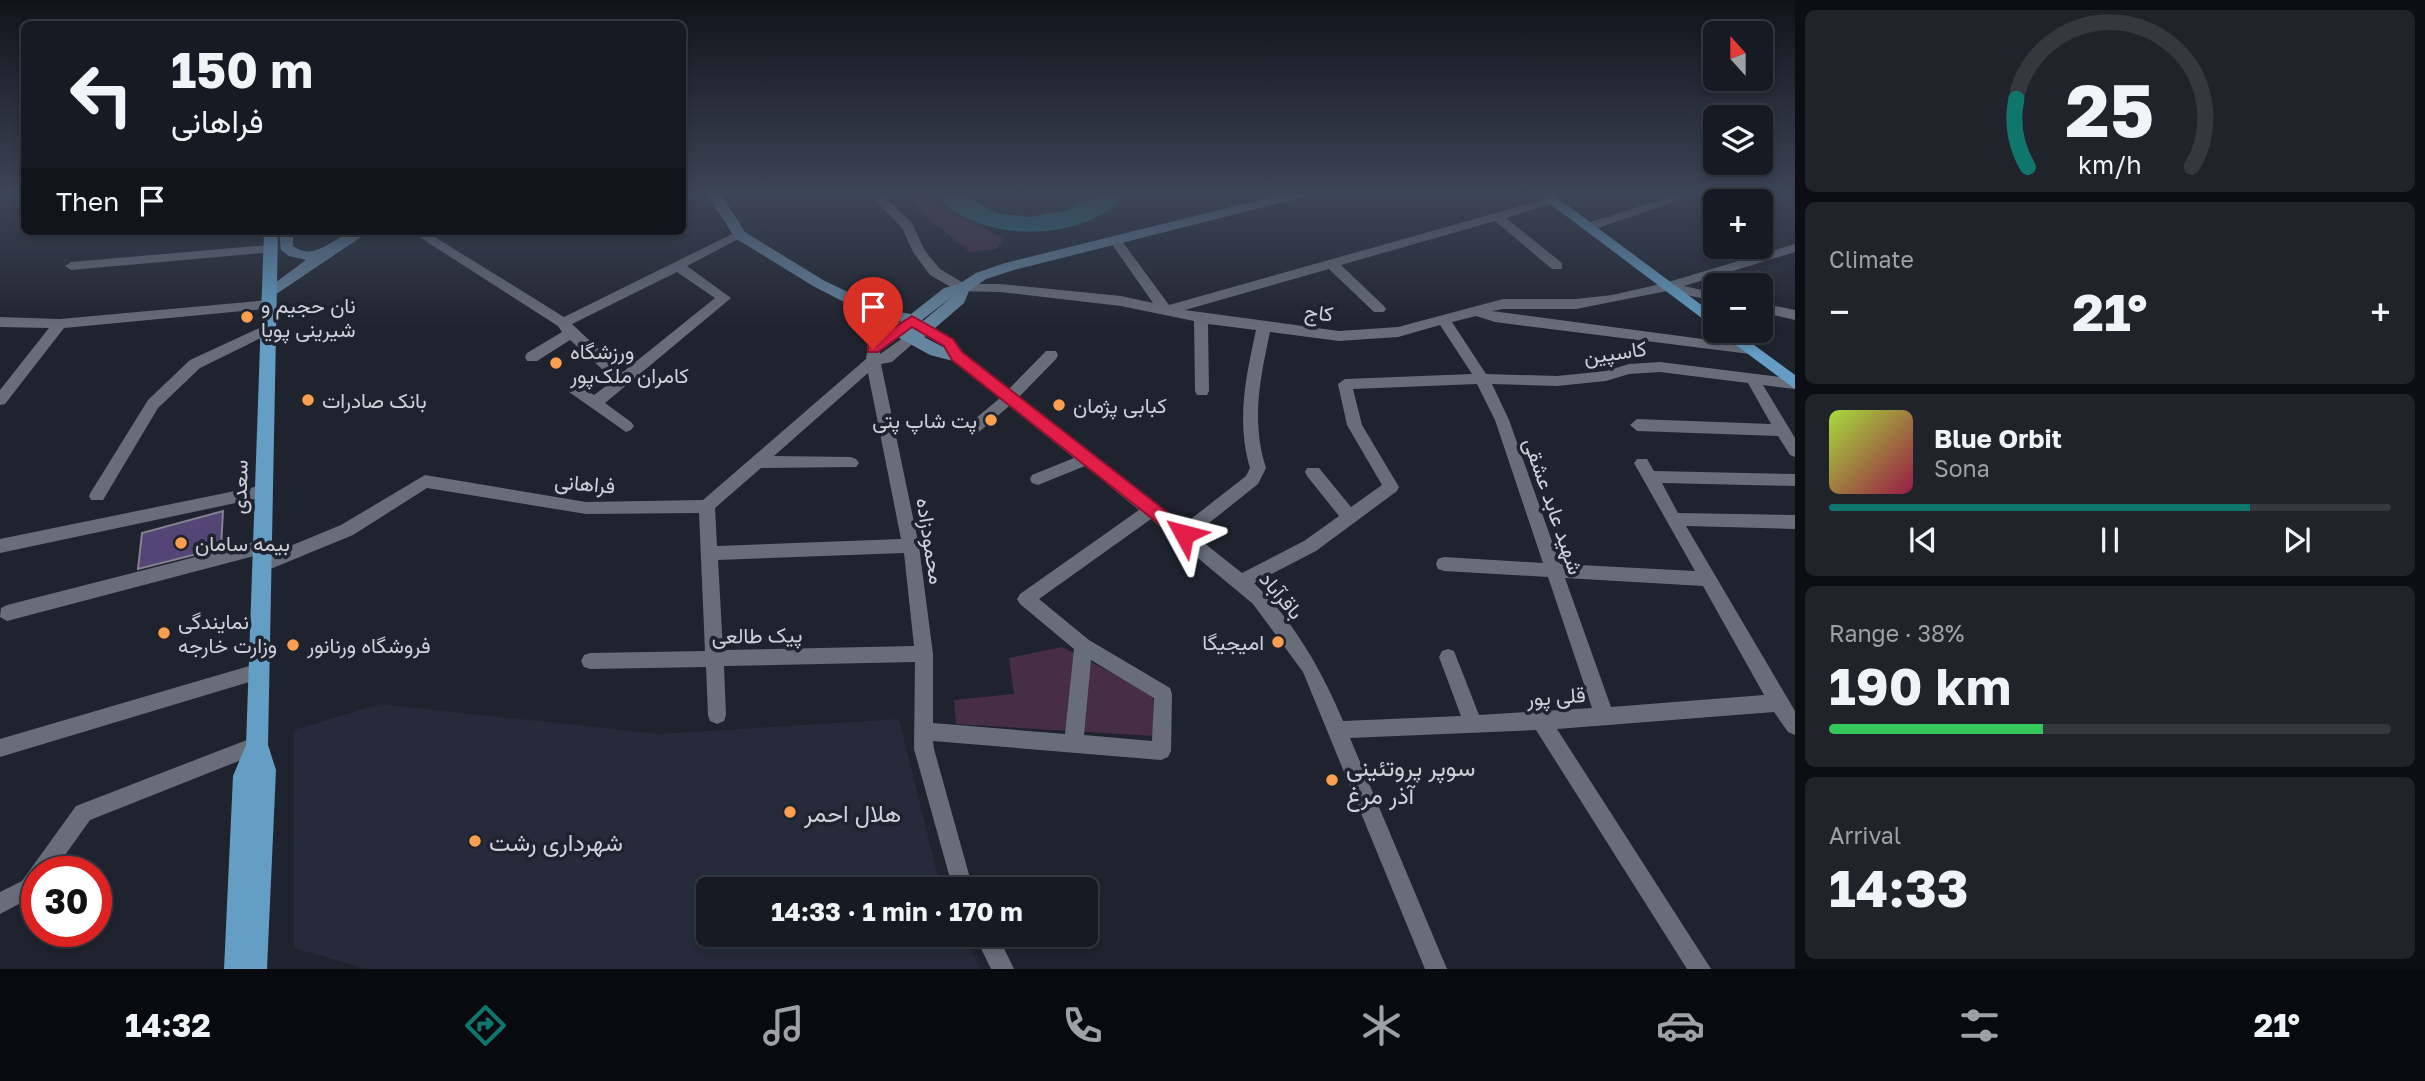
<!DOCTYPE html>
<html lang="en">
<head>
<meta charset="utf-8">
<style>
	body { margin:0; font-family:"Golos Text",Vazirmatn,sans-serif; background:#20232a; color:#f1f3f6; height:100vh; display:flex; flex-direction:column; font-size:26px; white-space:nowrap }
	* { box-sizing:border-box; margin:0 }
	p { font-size:23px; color:#9ea1a5 }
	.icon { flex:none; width:38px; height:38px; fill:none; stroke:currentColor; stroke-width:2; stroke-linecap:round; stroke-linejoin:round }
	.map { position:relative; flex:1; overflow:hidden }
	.panel { display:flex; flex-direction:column; gap:10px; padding:10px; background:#0d0e13; width:630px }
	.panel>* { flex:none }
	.hud { position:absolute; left:21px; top:21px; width:665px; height:214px; border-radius:10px; box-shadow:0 4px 10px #0003,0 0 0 2px #363840; background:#171a22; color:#f1f3f6; overflow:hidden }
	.needle { width:46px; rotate:339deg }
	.tools { position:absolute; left:1703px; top:21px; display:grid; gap:14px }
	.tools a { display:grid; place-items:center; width:70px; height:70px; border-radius:10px; background:#171a22; box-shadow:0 4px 10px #0003,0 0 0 2px #363840; font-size:35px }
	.speed { position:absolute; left:21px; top:856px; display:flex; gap:14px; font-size:35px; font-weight:700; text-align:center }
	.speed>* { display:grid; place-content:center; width:91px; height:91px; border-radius:50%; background:#171a22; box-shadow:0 4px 10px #0003,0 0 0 2px #363840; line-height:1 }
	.speed .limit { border:10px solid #d22; background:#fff; color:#111 }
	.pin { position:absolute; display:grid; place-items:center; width:60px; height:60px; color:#fff; margin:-72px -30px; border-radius:50% 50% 50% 0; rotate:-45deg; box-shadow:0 0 7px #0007 }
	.pin .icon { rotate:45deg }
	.me { position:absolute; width:77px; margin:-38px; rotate:308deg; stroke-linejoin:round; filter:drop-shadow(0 0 5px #0008) }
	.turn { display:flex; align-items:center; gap:24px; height:147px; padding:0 35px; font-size:32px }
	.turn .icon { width:91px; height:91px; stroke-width:2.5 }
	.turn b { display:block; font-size:49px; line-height:60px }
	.then { display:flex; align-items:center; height:66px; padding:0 35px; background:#0003; gap:14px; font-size:26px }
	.big { font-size:52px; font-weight:700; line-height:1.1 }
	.panel .card { flex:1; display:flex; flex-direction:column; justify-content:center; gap:10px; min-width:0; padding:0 24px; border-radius:10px; background:#20232a }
	.panel .dial { align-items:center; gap:0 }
	.dial svg { height:182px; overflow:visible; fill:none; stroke:#363840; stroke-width:7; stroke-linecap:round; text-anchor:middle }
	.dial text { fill:#f1f3f6; stroke:none }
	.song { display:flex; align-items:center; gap:21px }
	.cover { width:84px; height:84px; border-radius:10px; background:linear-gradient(135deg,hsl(80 70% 55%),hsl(340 70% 35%)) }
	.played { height:7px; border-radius:4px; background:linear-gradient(90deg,#0f766e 75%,#363840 75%) }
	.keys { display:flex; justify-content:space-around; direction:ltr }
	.heat { display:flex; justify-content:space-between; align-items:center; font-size:38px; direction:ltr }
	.charge { height:10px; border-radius:5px; background:linear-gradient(90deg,#34c759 38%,#363840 0) }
	.trip { position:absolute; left:696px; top:877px; width:402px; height:70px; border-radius:10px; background:#171a22; box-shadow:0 4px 10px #0003,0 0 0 2px #363840; font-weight:700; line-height:70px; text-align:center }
	.dock { display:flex; height:112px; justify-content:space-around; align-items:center; background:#090a0e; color:#9ea1a5 }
	.dock .icon { width:49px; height:49px }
	.dock .selected { color:#0f766e }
	.dock b { font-size:32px; color:#f1f3f6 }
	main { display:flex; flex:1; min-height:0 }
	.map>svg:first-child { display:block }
	.built { fill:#252b3b }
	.green { fill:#472e46 }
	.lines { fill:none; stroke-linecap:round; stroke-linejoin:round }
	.river { fill:#227984; fill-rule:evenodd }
	.building { fill:#554576; stroke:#85828f; stroke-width:2 }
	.street { fill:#686d7a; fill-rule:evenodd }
	.secondary { fill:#66859f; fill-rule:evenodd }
	.primary { fill:#649ec4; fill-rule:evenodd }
	.route { fill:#e11d48; stroke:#92132f; stroke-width:2 }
	.poi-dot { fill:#fa9f4f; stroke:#1f232e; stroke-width:2.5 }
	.labels { text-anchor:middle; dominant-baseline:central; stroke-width:7; stroke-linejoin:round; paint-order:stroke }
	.poi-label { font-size:21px; fill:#ced1d9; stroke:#1f232e; text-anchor:start }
	.street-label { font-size:21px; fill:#ced1d9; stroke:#1f232e }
	.near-poi-label { font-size:24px; fill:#ced1d9; stroke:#1f232e; text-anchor:start }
</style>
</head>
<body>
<main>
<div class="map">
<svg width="1795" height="969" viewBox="0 0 1795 969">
	<rect width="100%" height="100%" fill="#1f232e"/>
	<polygon class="built" points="380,704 659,734 899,719 941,889 709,889 709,934 963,935 981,969 367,969 294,948 294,730"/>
	<g class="green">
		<path d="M910,194h18c20,21 51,28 75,45l-6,10 -27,3 -51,-41z"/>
		<polygon points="1062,647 1153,694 1153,736 956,724 954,700 1014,694 1009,658"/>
	</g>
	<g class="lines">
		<path class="river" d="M937,194h27l31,19 35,4 35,-6 31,-17h28c-34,50 -153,50 -187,0z"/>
	</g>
	<polygon class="building" points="223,511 221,548 138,569 142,533"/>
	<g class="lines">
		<g class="street">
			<path d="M869,194h13l30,29 13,28 15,18 25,15h35l121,12 32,7 -44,-63 6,-4 4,1 50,68 384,-108 6,4 -53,17 56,45v6h-10l-57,-48 -154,44 43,41 2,3 -2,3h-10l-45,-43 -144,41 154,21 59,-4 105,-28h73l36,-4 53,-12 130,-39v8l-111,34 31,7v8l-48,-10 -91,18h-73l-11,2 263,35 2,3 -2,3 -5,2 -255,-32 -19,-6 -24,6 34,52 71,2 49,-5 23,-7 31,-2 135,17v10l-32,-4 32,53v19l-5,-2 -12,-19 -141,-5 -7,-6 7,-6 134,5 -23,-41 -88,-11 -31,2 -23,7 -49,5 -65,-2 17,36 51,144 135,7 -61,-108 3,-4h10l7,12 141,3v12l-133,-3 16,30 117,2v14l-109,-3 109,185v24l-7,-3 -14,-20 -217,17 154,240h-24l-151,-239 -186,8 97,231h-22l-122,-297 -50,-68 -102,-85 -112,80 50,41 81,48 2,6 -1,57 -3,6 -7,3 -228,-19 1,8 39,140h-20l-39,-140 1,-87 -191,4 2,49 -2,6 -7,3 -7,-3 -2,-6 -2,-48 -116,2 -6,-2 -3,-6 3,-6 6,-2 115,-2 -6,-138 -113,1 -159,-26 -74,47 -85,35 -6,2 -6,-2 -2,-5 2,-5 85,-35 84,-50 161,27 117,-2 163,-141 2,-13 31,-20 5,2 2,3 -2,3 -24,17v3l27,-19 5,-2 7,5 -27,24 -11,2 38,182 14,108v69l132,11 9,-85 -54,-45 -3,-5 3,-5 119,-84 -54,-44 -47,19 -6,-2 -2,-4 2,-4 42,-17 -65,-52 -30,26h-10l-3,-4 3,-4 31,-26 -50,-42 2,-4h10l47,37 37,-38h10l2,4 -2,4 -37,38 163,129 64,-50 4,-8c-14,-48 -4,-91 6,-138l-48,-6 1,67 -2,4h-10l-2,-4 -1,-70 -73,-15 -121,-14 -42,-1 -28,-16 -17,-23 -11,-24zM1440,325l32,49 -127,5 -7,5 9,41 35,60 -31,22 -32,-39h-12l-2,4 2,4 32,40 -35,25 -62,32 -48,-38 64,-51 8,-16c-15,-47 -6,-89 4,-136l69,9 59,-4zM868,373l33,166 -184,7 -2,-38 46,-40 95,-1 3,-4 -3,-4 -5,-2 -77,-1zM1477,384l18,36 48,143 -99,-6 -6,2 -2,5 2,5 6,2 104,6 44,131 -113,7 -25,-64 -6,-2 -6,2 -3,6 22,59 -118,5c-21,-50 -49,-100 -89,-138l62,-32 81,-60 2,-4 -37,-62 -9,-36zM904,553l10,93 -191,4 -5,-90zM1565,578l138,8 61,109 -153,12zM1091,660l63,38 -2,43 -68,-6z"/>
			<polygon points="1679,194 1697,194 1592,230 1584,230 1582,227 1584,224"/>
			<path d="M410,231h15l139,86 172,-85 4,-1 6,4 -59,31 44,32 -126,105 26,19 3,4 -3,4 -5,2 -57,-40 -2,-4 7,-5 20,12 20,-15 -44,-40 -33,21h-10l-2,-4 2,-4 35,-21 -4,-6zM677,272l38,26 -92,74 -51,-48z"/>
			<polygon points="269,245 274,246 274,252 71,270 65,266 71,262"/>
			<polygon points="269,300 274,302 276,305 274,308 64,328 5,404 0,405 0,390 49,328 0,327 0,317 60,319"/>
			<polygon points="1760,303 1795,310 1795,320 1760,312"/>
			<polygon points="268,324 275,329 273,332 200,368 158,408 103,500 91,500 89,496 91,492 148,400 190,360"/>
			<polygon points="264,485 270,487 272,491 270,495 264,497 0,553 0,539"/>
			<polygon points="262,540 268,542 270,547 268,552 262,554 7,621 0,617 1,608 7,605"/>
			<polygon points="259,663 265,665 268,671 265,677 259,679 0,757 0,739"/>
			<polygon points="257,736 264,739 267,745 264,751 90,820 53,872 37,872 36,895 0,914 0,892 22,881 76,806"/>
			<polygon points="974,934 997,934 1014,969 991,969"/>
		</g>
		<g class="secondary">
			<path d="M707,194h14l24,38 78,48 64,31 12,12 2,-1 -6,-6 3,-4 13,2 33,-26 15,-4 17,-11 29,-10 278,-69h23l-2,3 -290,73 -28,9 -17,12 -5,12 -29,25c14,8 21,14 30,28l-8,6 -27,-7 -36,-20 -17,-16 -64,-33 -78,-48zM953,296l-30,25 -1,-1zM926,336l17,10v1l-19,-10z"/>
			<path d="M279,231h14v15c22,16 39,-8 59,-14 5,-2 13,-1 18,-1l-101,68 -7,-5 2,-3 42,-31 -17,-4 -8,-6z"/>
		</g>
		<g class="primary">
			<polygon points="1537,194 1552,194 1715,315 1715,328"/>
			<polygon points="264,231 278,231 268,745 276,770 267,969 224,969 233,776 246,745"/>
			<polygon points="1717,331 1735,331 1795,375 1795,389"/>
		</g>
	</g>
	<linearGradient id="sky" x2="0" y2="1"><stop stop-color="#111319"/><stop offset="0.59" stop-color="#3c4557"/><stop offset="1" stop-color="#3c4557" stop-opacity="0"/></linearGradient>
	<rect width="1795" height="329" fill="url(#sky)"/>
	<polygon class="route" points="912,316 953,339 962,352 1190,530 1192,534 1190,539 1178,539 952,360 944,346 912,327 878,352 868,352 868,345"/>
	<g class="poi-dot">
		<circle cx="247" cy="317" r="7"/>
		<circle cx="556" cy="363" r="7"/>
		<circle cx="308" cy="400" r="7"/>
		<circle cx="1059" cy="405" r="7"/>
		<circle cx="991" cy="420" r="7"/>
		<circle cx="181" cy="543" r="7"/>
		<circle cx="164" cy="633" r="7"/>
		<circle cx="1278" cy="642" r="7"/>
		<circle cx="293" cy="645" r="7"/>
		<circle cx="1332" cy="780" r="7"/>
		<circle cx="790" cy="812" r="7"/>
		<circle cx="475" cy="841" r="7"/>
	</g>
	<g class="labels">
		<g class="poi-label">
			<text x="261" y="305">نان حجیم و<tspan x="261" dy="24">شیرینی پویا</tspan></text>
			<text x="570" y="351">ورزشگاه<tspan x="570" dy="24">کامران ملک‌پور</tspan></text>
			<text x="322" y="400">بانک صادرات</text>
			<text x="1073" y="405">کبابی پژمان</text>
			<text x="977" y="420" text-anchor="end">پت شاپ پتی</text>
			<text x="195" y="543">بیمه سامان</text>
			<text x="178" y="621">نمایندگی<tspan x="178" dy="24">وزارت خارجه</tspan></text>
			<text x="1264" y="642" text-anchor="end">امیجیگا</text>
			<text x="307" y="645">فروشگاه ورنانور</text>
		</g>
		<g class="street-label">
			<text transform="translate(1319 312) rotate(7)">کاج</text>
			<text transform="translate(1615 352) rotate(-8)">کاسپین</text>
			<text transform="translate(585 483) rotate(5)">فراهانی</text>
			<text transform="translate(239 487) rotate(-88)">سعدی</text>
			<text transform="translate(1554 506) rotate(71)">شهید عابد عشقی</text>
			<text transform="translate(931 541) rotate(81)">محمودزاده</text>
			<text transform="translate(1282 595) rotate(50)">باقرآباد</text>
			<text transform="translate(757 635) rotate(-1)">پیک طالعی</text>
			<text transform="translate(1556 696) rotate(-4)">قلی پور</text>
		</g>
		<g class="near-poi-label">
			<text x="1346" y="766">سوپر پروتئینی<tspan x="1346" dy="28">آذر مرغ</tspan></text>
			<text x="804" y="812">هلال احمر</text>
			<text x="489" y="841">شهرداری رشت</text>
		</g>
	</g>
</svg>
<div class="tools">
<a><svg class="needle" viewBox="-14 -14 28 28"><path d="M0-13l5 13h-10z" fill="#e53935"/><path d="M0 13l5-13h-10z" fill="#9ea1a5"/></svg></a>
<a><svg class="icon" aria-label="layers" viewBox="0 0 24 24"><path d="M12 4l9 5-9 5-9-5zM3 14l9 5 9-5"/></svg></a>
<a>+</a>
<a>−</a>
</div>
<div class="speed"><div class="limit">30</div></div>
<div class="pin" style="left:873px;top:349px;background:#d93025"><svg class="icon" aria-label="arrive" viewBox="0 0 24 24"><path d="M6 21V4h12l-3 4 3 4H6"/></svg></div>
<svg class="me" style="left:1184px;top:534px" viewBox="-20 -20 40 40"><path d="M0-17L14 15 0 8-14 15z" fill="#e11d48" stroke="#fff" stroke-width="4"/></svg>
<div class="trip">14:33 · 1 min · 170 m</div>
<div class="hud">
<div class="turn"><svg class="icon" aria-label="left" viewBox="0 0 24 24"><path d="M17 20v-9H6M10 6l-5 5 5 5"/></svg><div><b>150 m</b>فراهانی</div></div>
<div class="then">Then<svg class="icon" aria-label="arrive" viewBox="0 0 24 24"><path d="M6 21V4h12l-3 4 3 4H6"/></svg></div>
</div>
</div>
<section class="panel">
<div class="card dial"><svg viewBox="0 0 100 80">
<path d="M14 69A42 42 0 1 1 86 69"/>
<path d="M14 69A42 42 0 0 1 9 39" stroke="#0f766e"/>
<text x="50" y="56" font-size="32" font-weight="700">25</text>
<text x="50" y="72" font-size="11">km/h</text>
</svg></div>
<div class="card"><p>Climate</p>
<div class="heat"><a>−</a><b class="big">21°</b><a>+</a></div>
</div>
<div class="card">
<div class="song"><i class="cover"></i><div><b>Blue Orbit</b><p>Sona</p></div></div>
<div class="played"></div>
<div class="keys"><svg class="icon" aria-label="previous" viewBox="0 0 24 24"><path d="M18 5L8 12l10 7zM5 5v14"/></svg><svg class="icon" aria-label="pause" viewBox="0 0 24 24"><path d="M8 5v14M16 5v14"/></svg><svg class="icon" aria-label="next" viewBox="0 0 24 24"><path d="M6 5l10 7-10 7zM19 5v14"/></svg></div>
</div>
<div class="card"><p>Range · 38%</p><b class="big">190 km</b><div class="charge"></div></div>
<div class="card"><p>Arrival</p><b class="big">14:33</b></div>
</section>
</main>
<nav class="dock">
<b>14:32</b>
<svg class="icon selected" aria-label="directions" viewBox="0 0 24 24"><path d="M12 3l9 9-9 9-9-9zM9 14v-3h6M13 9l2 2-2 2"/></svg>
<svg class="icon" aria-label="music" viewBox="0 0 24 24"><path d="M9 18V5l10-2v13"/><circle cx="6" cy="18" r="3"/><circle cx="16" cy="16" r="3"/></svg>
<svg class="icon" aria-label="phone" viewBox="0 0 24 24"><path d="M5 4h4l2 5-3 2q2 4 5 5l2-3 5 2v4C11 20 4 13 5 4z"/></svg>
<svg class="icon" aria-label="climate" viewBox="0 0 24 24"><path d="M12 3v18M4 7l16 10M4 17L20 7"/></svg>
<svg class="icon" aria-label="car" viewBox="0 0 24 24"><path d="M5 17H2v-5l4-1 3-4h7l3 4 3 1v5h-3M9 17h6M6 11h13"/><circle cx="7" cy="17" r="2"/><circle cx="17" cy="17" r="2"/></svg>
<svg class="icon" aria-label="filters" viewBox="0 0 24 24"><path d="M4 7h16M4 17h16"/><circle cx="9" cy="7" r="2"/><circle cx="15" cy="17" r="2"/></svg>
<b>21°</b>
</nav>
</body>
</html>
